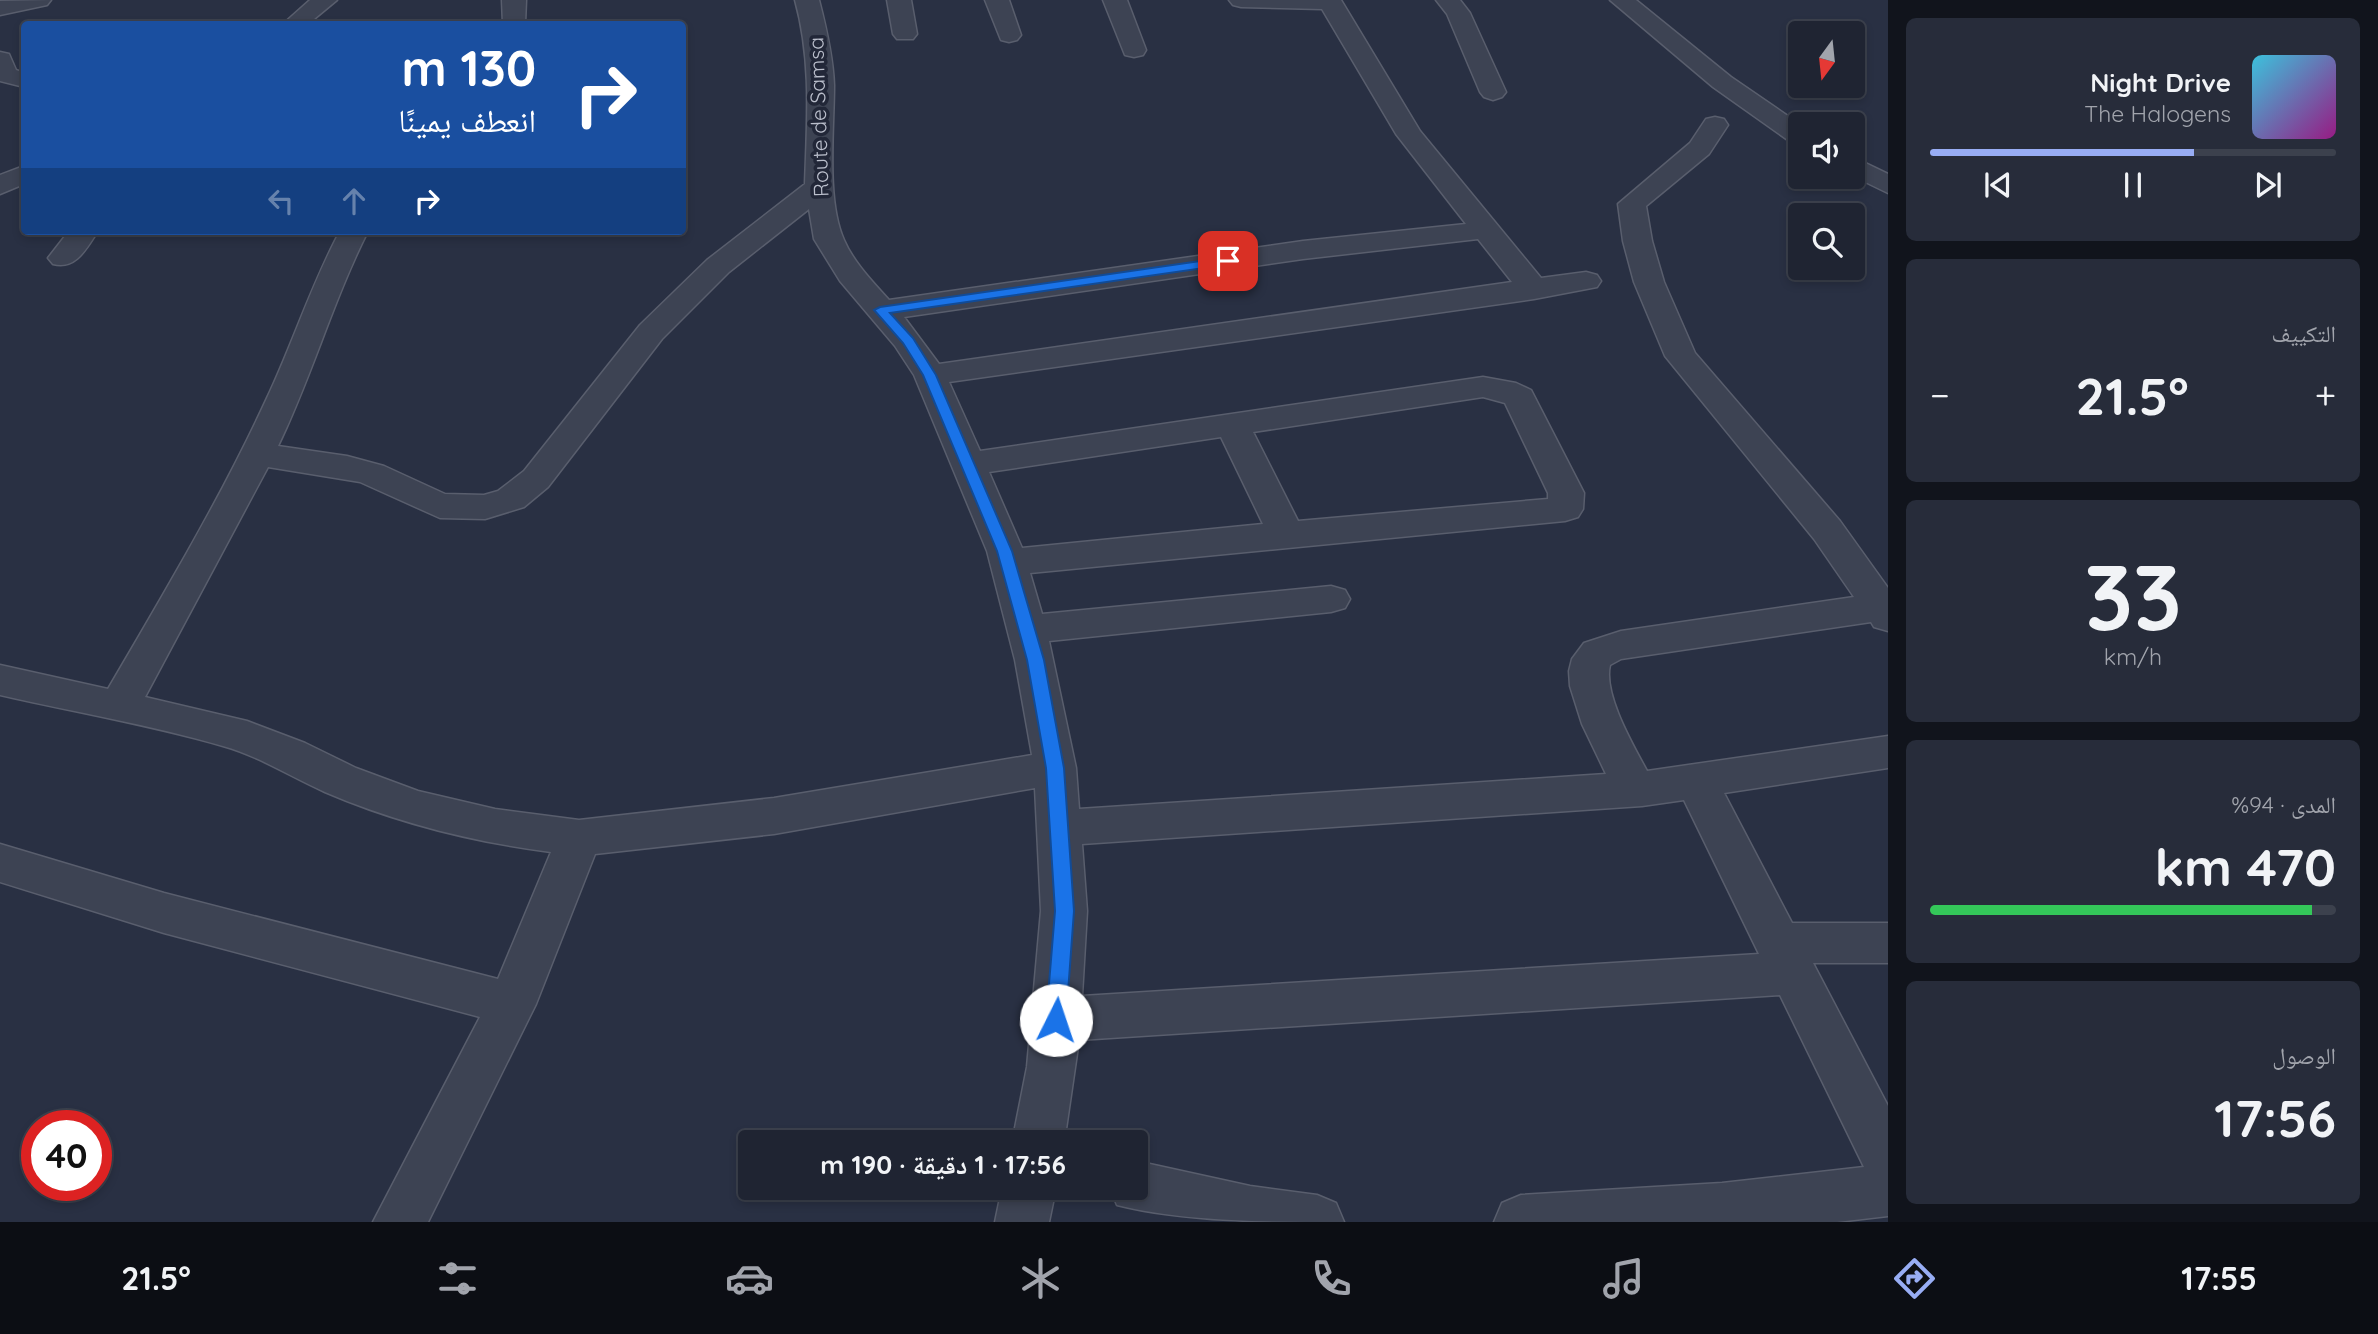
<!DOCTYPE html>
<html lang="ar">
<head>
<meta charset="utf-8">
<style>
	body { margin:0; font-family:Quicksand,"Noto Naskh Arabic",sans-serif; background:#272c3a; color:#f1f3f6; direction:rtl; height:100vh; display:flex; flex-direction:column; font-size:26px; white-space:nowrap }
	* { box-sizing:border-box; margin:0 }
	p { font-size:23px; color:#a1a4ac }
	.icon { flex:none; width:38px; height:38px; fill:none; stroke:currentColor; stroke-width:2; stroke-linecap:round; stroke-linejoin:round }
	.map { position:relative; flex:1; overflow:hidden; direction:ltr }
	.details { display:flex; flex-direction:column; gap:18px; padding:18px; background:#11141c; width:490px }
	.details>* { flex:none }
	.guide { position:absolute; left:21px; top:21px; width:665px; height:214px; border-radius:7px; box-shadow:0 4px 10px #0003,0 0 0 2px #3c414d; direction:rtl; background:#1a4fa0; color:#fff; overflow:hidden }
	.needle { width:46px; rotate:195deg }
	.buttons { position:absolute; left:1788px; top:21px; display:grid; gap:14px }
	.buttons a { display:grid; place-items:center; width:77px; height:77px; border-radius:7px; background:#1f2432; box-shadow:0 4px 10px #0003,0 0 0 2px #3c414d; font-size:35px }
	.speed { position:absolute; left:21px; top:1110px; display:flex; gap:14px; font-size:35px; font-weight:700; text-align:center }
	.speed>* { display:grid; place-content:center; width:91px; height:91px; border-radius:50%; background:#1f2432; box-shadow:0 4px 10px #0003,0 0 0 2px #3c414d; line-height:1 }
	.speed .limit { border:10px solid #d22; background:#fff; color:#111 }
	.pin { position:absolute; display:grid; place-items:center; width:60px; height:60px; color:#fff; margin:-30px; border-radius:14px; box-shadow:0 4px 10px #0006 }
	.me { position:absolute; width:77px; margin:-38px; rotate:4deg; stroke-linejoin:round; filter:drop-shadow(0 0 5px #0008) }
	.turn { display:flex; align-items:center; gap:24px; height:147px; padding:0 35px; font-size:32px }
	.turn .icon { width:91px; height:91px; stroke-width:2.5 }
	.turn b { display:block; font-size:49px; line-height:60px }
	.lanes { display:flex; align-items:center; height:66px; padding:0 35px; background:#0003; justify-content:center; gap:35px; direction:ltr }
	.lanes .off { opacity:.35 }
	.big { font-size:52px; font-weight:700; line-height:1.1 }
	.details .card { flex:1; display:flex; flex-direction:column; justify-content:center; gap:10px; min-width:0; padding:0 24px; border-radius:10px; background:#272c3a }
	.details .dial { align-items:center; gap:0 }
	.dial b { font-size:91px; line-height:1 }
	.song { display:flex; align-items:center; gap:21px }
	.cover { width:84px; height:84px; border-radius:10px; background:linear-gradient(135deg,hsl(190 70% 55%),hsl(310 70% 35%)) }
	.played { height:7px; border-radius:4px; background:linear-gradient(90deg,#98adf4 65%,#3c414d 65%) }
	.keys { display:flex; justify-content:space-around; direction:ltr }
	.heat { display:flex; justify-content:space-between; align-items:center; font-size:38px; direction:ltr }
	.charge { height:10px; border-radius:5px; background:linear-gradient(90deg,#34c759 94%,#3c414d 0) }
	.trip { position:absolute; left:738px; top:1130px; width:410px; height:70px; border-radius:7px; background:#1f2432; box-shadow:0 4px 10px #0003,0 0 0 2px #3c414d; font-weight:700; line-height:70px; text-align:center; direction:rtl }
	.tabs { display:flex; height:112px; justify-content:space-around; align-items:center; background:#0c0e14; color:#a1a4ac }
	.tabs .icon { width:49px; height:49px }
	.tabs .current { color:#98adf4 }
	.tabs b { font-size:32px; color:#f1f3f6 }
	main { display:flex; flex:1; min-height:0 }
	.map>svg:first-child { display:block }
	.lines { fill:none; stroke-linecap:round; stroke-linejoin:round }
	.minor-casing { stroke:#595e6d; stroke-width:3 }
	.minor { fill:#3d4353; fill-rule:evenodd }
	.route { fill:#1a73e8; stroke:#114b97; stroke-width:2 }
	.labels { text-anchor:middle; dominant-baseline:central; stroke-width:7; stroke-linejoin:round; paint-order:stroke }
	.street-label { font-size:21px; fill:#bbbfcc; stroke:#222738 }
</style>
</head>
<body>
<main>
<section class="details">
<div class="card">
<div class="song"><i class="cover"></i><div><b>Night Drive</b><p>The Halogens</p></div></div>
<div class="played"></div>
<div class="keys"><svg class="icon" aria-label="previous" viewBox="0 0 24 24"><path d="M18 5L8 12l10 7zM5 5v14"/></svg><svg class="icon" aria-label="pause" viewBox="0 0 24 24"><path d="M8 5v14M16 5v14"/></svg><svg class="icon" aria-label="next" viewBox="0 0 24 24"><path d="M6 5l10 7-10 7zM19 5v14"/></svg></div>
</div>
<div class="card"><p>التكييف</p>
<div class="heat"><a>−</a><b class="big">21.5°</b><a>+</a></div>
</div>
<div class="card dial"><b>33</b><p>km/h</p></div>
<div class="card"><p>المدى · 94%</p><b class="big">470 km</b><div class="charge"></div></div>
<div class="card"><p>الوصول</p><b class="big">17:56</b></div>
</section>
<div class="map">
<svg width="1888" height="1222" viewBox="0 0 1888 1222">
	<rect width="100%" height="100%" fill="#293043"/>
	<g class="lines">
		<g class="minor-casing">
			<g id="minor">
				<polygon points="51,0 47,5 0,15 0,1"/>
				<polygon points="310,0 337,0 308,24 283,24"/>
				<polygon points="502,0 526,0 525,24 503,24"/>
				<path d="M795,0h24c7,27 14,56 15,85 0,44 -8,115 10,155 10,23 29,42 45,60l414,-59 163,-17 -70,-90 -74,-125 -81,-2 -8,-2 -4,-5h112l79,131 121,147 45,-6 11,3 4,6 -4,6 -63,12 -585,83 31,69 503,-74 33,6 15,7 53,103 -1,16 -5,8 -13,4 -535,52 12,41 289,-28 14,4 5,9 -5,9 -14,4 -282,29 27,127 3,41 527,-35 -24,-50 -12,-38 -1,-15 3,-12 12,-16 37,-12 233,-34 -40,-58 -149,-183 -31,-74 -11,-41 -5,-37 72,-61 16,-24 9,-2 9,2 4,6 -19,29 -63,52 6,35 12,41 31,71 145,168 48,67v43l-14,-4 -3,-5 -250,37 -11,6c-7,29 23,80 37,106l241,-35v32l-164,25 68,130h96v40h-75l75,143v110l-51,6h-343l8,-19 19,-8 201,-12 142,-16 -84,-172 -701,45 -15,103h-52l15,-76 14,-156 -6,-123 -261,46 -179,20 -59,150 -108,218h-55l107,-205 -316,-84 -164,-51v-38l164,49 334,86 53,-127c-77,-10 -154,-29 -226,-60 -34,-15 -66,-36 -102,-46 -72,-21 -149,-34 -223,-51v-30l108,24c56,-96 113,-191 159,-291 26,-55 44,-113 73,-167h28c-35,69 -56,145 -90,215l69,10 37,10 61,28 39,1 14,-4 26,-20 116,-146 67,-65 98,-76c2,-62 7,-123 -10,-184zM809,209l5,30 26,42 55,65 19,29 73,176 28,109 17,95 -258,43 -195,22 -84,-11 -77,-18 -62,-23 -51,-25 -58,-22 -102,-24 123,-230 92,15 80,36 45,1 39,-12 24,-20 114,-148 67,-67zM1478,239l34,43 -573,82 -35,-47 399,-58zM1483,397l22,6 43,90v6l-250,22 -45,-89zM1221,437l42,87 -241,24 -33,-76zM1684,800l75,154 -677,42 5,-85 -5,-67 560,-38z"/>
				<polygon points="887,0 911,0 917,34 913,39 897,39 893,34"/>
				<polygon points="985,0 1009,0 1021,35 1017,40 1009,42 1001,40"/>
				<polygon points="1103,0 1127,0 1146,50 1143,55 1134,57 1125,55"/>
				<polygon points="1436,0 1460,0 1470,13 1506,92 1502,97 1493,100 1484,97 1480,92 1447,14"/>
				<polygon points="1610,0 1636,0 1731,77 1801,125 1801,145 1792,143 1713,87"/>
				<polygon points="0,52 9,54 16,70 24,73 24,87 0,81"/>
				<polygon points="1853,157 1888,174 1888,193 1853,176"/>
				<polygon points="24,166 24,184 0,194 0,175"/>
				<path d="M69,231h29c-12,18 -22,39 -45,33l-5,-6z"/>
				<path d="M1136,1161l114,25 67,9 19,8 8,19c-72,0 -160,0 -227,-17l-7,-17h26z"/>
				<polygon points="1002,1188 1056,1188 1049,1222 995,1222"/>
			</g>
		</g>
		<use href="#minor" class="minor"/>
	</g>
	<polygon class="route" points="1228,257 1232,258 1232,264 890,313 913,338 936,375 1012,551 1044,660 1064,768 1074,911 1066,1020 1063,1027 1056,1029 1049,1027 1046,1020 1055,911 1046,768 1027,660 997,551 923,375 903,343 874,310 880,307"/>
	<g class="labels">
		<g class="street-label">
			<text transform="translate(818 117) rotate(-92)">Route de Samsa</text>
		</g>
	</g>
</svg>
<div class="buttons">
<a><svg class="needle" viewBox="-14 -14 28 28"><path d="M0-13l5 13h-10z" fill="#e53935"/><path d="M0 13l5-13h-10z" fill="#a1a4ac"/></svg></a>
<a><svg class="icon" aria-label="sound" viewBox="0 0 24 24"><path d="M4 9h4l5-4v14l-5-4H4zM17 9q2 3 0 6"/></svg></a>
<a><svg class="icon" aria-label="search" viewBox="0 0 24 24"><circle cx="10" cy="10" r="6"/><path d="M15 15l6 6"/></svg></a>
</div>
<div class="speed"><div class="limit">40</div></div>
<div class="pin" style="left:1228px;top:261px;background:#d93025"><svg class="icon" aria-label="arrive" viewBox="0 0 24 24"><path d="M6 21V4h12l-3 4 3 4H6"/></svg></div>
<svg class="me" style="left:1056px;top:1020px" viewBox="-20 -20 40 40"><circle r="19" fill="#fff"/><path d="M0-13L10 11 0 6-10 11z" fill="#1a73e8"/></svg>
<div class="trip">17:56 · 1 دقيقة · 190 m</div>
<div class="guide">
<div class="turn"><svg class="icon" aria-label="right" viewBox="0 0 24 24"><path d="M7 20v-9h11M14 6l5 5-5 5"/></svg><div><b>130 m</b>انعطف يمينًا</div></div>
<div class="lanes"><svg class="icon off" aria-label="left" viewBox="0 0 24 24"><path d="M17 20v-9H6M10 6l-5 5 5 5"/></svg><svg class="icon off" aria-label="ahead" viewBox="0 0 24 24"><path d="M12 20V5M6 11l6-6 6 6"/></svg><svg class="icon" aria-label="right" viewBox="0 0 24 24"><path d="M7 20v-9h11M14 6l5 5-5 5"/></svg></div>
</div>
</div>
</main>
<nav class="tabs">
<b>17:55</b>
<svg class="icon current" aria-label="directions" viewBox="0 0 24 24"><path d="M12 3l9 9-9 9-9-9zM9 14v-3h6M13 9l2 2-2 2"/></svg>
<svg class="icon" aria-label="music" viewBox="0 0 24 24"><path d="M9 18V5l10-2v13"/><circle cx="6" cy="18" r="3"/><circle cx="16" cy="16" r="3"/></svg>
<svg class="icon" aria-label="phone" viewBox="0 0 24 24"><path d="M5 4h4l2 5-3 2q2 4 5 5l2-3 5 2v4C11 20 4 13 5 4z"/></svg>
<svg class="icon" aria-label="climate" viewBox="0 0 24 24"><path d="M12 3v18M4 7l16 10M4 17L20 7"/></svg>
<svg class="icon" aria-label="car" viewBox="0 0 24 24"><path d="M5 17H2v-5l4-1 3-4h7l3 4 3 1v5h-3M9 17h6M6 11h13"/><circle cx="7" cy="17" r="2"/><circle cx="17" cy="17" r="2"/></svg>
<svg class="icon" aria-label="filters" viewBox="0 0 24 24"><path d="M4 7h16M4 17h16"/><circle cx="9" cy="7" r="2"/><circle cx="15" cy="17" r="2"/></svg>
<b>21.5°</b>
</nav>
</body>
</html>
